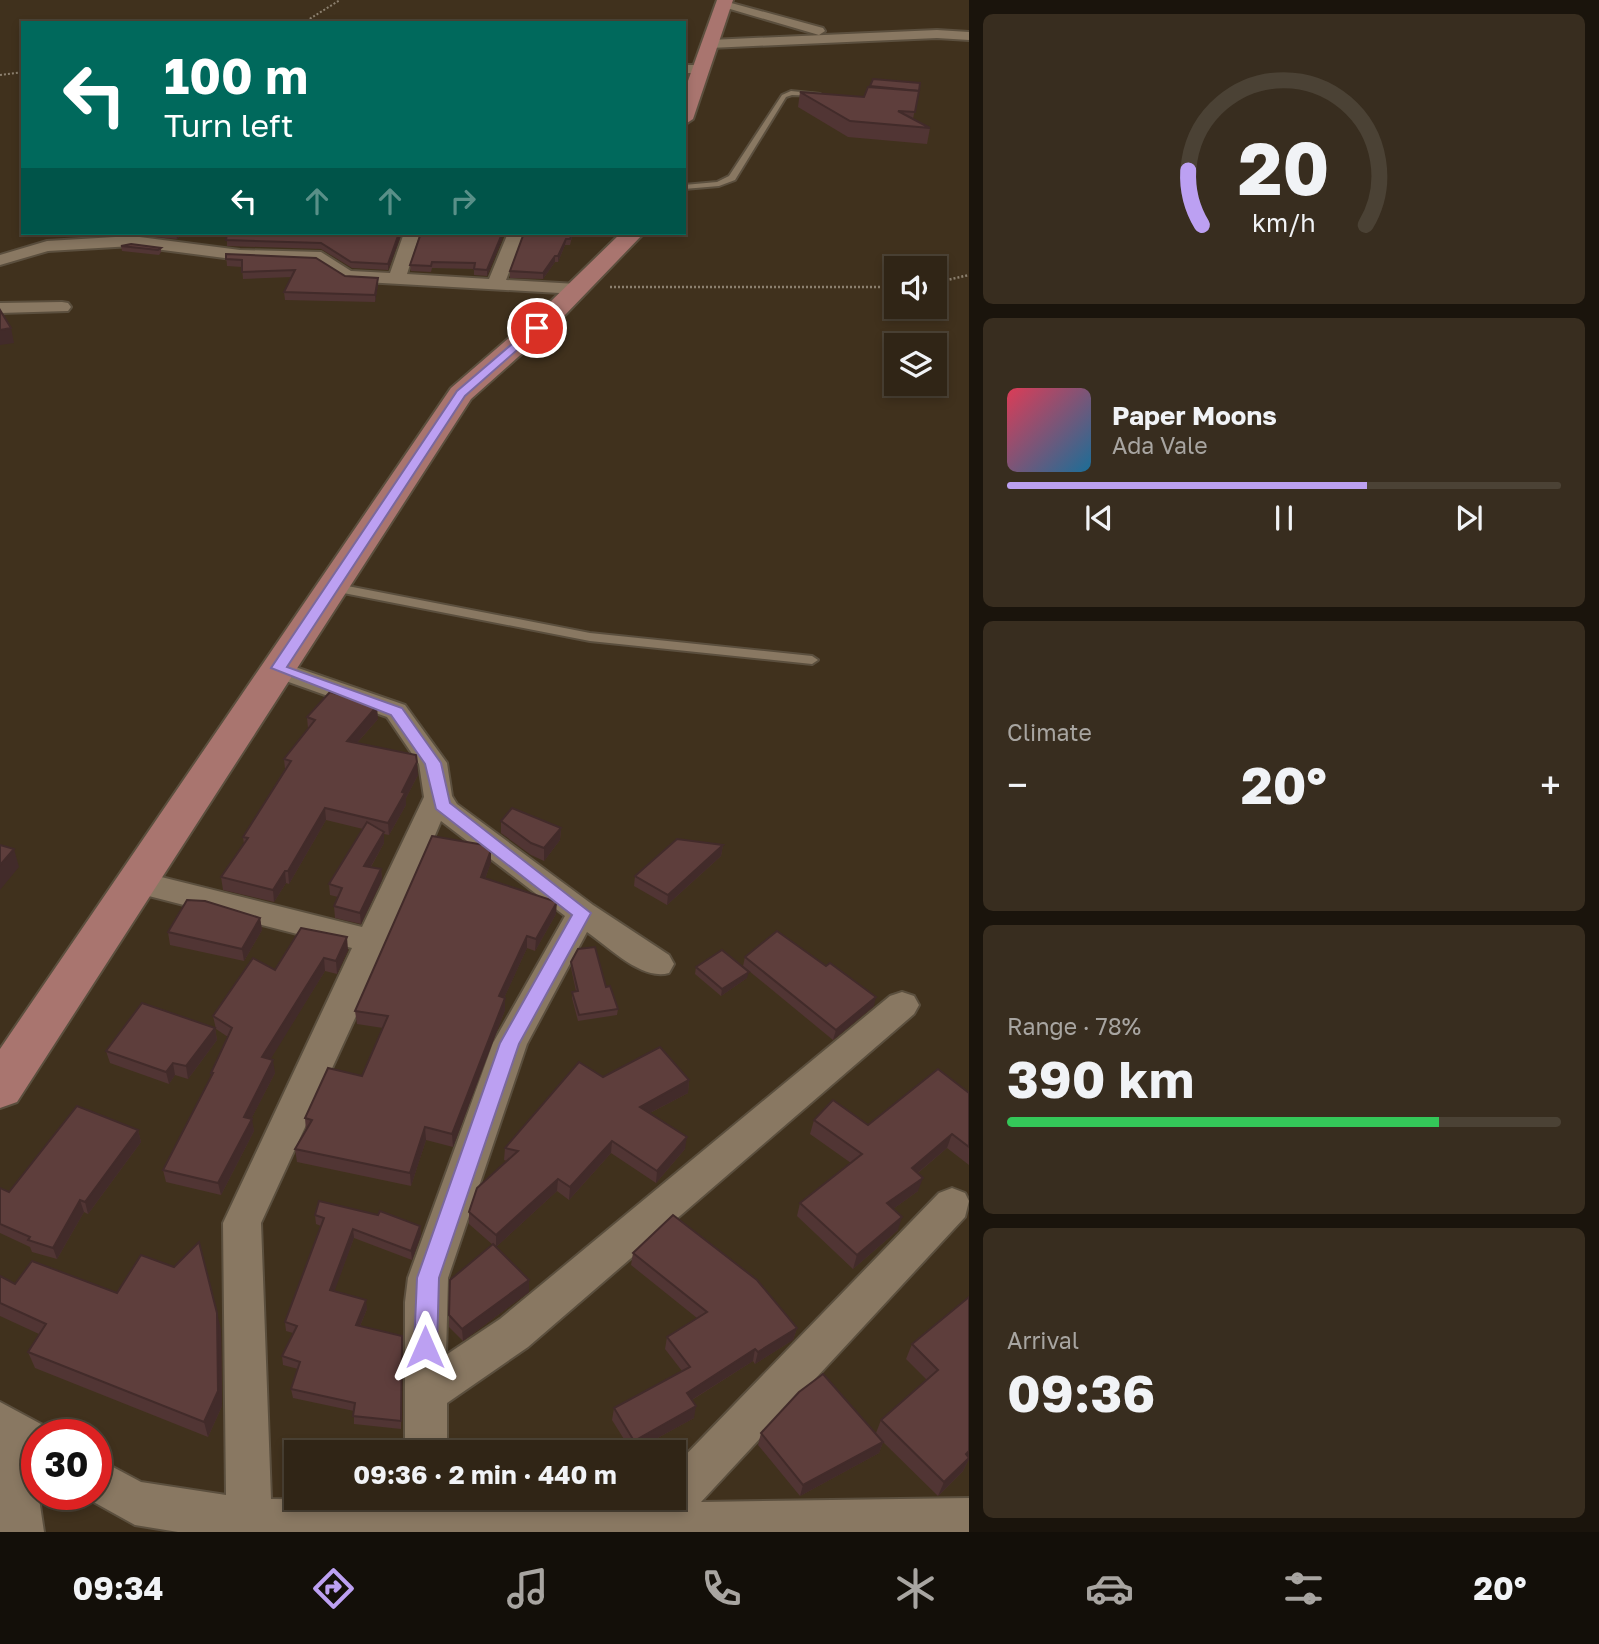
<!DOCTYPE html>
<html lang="en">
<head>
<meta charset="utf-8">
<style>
	body { margin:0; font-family:"Golos Text",sans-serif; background:#382d1f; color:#f1f3f6; height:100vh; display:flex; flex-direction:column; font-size:26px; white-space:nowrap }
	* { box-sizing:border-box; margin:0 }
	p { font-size:23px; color:#a8a5a1 }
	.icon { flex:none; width:38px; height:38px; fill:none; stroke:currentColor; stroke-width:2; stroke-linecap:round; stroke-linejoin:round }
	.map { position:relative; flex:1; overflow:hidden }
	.side { display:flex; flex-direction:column; gap:14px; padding:14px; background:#1a140c; width:630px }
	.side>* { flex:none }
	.guide { position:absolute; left:21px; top:21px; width:665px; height:214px; border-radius:0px; box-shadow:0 4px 10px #0003,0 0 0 2px #4b4235; background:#00695c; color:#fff; overflow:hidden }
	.controls { position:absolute; left:884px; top:256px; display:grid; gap:14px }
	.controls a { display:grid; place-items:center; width:63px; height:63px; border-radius:0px; background:#302516; box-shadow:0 4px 10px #0003,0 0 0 2px #4b4235; font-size:35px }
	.speed { position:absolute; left:21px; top:1419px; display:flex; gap:14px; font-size:35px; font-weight:700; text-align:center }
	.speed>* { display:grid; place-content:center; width:91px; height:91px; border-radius:50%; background:#302516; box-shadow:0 4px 10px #0003,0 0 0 2px #4b4235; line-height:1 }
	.speed .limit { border:10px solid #d22; background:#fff; color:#111 }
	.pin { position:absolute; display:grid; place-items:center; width:60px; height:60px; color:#fff; margin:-30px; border:4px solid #fff; border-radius:50%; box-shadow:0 2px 7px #0007 }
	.me { position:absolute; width:77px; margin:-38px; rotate:0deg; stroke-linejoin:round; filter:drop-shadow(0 0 5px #0008) }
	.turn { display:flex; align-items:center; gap:24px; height:147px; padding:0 28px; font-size:32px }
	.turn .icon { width:91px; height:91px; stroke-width:2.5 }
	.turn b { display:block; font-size:49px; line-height:60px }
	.lanes { display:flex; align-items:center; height:66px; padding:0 28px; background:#0003; justify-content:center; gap:35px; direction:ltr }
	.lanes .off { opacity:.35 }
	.big { font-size:52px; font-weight:700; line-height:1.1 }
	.side .widget { flex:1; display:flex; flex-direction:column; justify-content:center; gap:10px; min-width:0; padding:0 24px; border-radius:10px; background:#382d1f }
	.side .dial { align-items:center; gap:0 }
	.dial svg { height:182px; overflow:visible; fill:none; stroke:#4b4235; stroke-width:7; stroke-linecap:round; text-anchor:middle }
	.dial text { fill:#f1f3f6; stroke:none }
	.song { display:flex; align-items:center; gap:21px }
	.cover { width:84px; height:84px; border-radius:10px; background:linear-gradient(135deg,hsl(350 70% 55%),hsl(200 70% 35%)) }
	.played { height:7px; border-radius:4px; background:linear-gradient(90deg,#bca0f2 65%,#4b4235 65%) }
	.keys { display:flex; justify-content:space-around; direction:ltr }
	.heat { display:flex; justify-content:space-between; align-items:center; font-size:38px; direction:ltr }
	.charge { height:10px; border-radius:5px; background:linear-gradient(90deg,#34c759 78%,#4b4235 0) }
	.trip { position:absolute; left:284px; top:1440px; width:402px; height:70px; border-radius:0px; background:#302516; box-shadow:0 4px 10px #0003,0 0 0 2px #4b4235; font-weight:700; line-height:70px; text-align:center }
	.tab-bar { display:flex; height:112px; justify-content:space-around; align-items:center; background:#130f09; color:#a8a5a1 }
	.tab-bar .icon { width:49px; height:49px }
	.tab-bar .current { color:#bca0f2 }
	.tab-bar b { font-size:32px; color:#f1f3f6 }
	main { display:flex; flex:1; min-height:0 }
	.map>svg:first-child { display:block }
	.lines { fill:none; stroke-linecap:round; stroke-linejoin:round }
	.service-casing { stroke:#5b4f3e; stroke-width:4 }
	.minor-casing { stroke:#5b4f3e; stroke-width:4 }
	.primary-casing { stroke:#5b4f3e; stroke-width:4 }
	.path-far1 { stroke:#8c806f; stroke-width:2; stroke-dasharray:2 2; stroke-linecap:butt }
	.path { stroke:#8c806f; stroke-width:2.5; stroke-dasharray:2 2; stroke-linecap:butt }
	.service { fill:#897862; fill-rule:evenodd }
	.minor { fill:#897862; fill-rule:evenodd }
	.primary { fill:#a9756f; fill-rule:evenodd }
	.wall { fill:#513534 }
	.shaded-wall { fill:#422b2a }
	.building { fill:#5e3e3c; stroke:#422b2a; stroke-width:2 }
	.route { fill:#bca0f2; stroke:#7a689d; stroke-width:2 }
</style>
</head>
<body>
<main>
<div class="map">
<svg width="969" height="1532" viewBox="0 0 969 1532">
	<rect width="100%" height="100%" fill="#40311d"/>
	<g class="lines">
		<g class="service-casing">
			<g id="service">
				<polygon points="791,91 820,94 817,96 792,95 786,97 735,180 719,186 684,189 684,185 717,182 729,176 782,95"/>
				<polygon points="332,583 590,633 812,656 818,660 812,664 590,641 328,590 326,587 328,584"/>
			</g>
		</g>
		<g class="minor-casing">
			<g id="minor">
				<polygon points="724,1 823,28 825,31 819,35 720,6 720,2"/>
				<polygon points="937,30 969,32 969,40 937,38 710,48 704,44 710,40"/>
				<polygon points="684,65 701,65 707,69 701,73 684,73"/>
				<polygon points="404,233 420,233 407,274 489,279 508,233 524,233 506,280 577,284 586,289 577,294 347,281 317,262 240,260 132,246 48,251 0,265 0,255 47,241 132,236 240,250 321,252 351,271 390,273"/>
				<polygon points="62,302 68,303 71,307 68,311 0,313 0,303"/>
				<path d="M278,661l127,44 42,58 5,33 5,8 136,101 76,50 5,9 -5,9c-27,8 -60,-26 -82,-41l-60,112 -79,234 -2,77 54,-36 390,-323 12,-4 12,4 5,9 -5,9 -386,333 -81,56v49h-42v-150l3,-24 85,-235 72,-127 -124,-95 -51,121 -129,281 10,276 369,4 4,-5h30v-31l265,-274 13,-5 13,5 4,8 -4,16 -264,285 268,-4v34h-791l-43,-7 -54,-30 15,-1v-36l45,24 85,13 -3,-272 129,-275 -215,-55 -11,-3 -4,-8 4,-8 11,-3 225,56 62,-130 -5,-33 -32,-47 -118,-42 -4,-6 4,-6z"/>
				<polygon points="0,1402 52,1430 54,1435 37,1435 37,1466 34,1465 44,1532 0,1532"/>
			</g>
		</g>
		<g class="primary-casing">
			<g id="primary">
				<polygon points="717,0 733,0 693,119 684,125 684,92"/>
				<polygon points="621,233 644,233 564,316 471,399 17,1102 0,1108 0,1049 451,388 546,306"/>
			</g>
		</g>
		<g class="path-far1">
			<polyline points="303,23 340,0"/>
			<polyline points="0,75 23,72"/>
		</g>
		<g class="path">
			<polyline points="934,283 969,275"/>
			<polyline points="610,287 896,287"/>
		</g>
		<use href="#service" class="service"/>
		<use href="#minor" class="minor"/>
		<use href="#primary" class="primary"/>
	</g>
	<g class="wall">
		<polygon points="920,83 913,119 930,128 927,144 848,137 798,107 800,92 864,97"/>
		<polygon points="117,233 184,233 177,239 117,234"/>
		<polygon points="227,233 402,233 388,270 352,268 321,249 227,246"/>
		<polygon points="524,233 591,233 591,235 573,233 570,245 565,245 558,262 555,262 543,279 510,278 510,271"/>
		<polygon points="502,240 487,276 474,275 474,269 432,268 431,272 411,271 410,265"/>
		<polygon points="121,246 161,248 161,252 159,255 122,251"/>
		<polygon points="226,254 345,276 378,278 378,285 375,302 285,300 284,292 292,277 243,279 242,267 227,266"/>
		<polygon points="307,717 378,719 357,743 418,775 406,798 406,805 389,835 384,834 384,843 371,867 381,869 382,880 361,924 335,918 334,906 338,897 330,895 329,884 363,829 326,820 289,884 286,883 274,902 223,890 221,877 244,844 243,837 285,769 284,759 308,729"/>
		<polygon points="501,821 561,828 560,840 544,861 531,855 501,833"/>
		<polygon points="723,845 721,856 667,905 634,886 635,876"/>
		<polygon points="491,862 485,879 556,914 535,951 527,948 504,998 505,1010 453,1147 426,1140 411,1186 297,1162 295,1149 306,1131 305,1118 362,1076 383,1028 357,1024 355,1011"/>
		<polygon points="260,918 262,930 244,961 170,945 168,932"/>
		<polygon points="348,950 337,974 325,971 270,1059 275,1073 251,1119 254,1131 221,1195 166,1182 163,1170 211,1077 211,1073 228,1037 216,1029 213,1016 275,970"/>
		<polygon points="745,957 874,1006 833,1040 743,966"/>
		<polygon points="571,962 606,987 618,1009 617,1015 578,1021 572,998 572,992 576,991 571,968"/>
		<polygon points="696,967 747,978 721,996 695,974"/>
		<polygon points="215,1028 217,1040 188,1079 175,1075 169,1084 110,1063 106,1051"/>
		<polygon points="603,1077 689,1080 688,1093 650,1113 685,1149 656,1183 611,1153 569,1200 557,1191 496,1247 529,1292 463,1341 449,1327 449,1315 493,1245 469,1224 469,1212 507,1161 504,1160 505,1148"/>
		<polygon points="969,1093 969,1165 947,1148 918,1173 918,1191 893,1209 898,1230 853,1269 797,1216 800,1203 851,1163 810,1134 814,1120 868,1125"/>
		<polygon points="138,1130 141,1142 88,1214 84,1212 57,1259 32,1252 30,1247 0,1233 0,1188 9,1192"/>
		<polygon points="315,1215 420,1226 421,1235 412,1260 354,1238 334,1291 367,1309 360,1326 402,1336 401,1429 354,1424 354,1411 293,1398 291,1389 298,1369 283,1365 282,1356 293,1333 286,1331 285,1322 321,1226 316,1224"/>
		<polygon points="633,1253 797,1328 793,1340 755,1364 753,1361 692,1400 694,1418 632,1452 612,1420 614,1408 682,1371 665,1349 667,1337 697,1318 631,1265"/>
		<polygon points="0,1276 15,1284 117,1293 221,1329 222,1406 208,1437 35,1368 28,1352 39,1334 0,1316"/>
		<polygon points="969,1297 969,1459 963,1471 938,1496 883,1442 879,1453 800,1496 758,1445 761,1433 876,1433 881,1420 927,1380 906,1359 912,1344"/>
		<polygon points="441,1498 548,1498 548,1499"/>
	</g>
	<g class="shaded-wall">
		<polygon points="176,233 184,233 177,239"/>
		<polygon points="399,233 402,233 388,270 388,264"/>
		<polygon points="502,234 502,240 487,276 487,270"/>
		<polygon points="566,239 565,245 558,262 558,256"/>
		<polygon points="555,256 555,262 543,279 543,273"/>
		<polygon points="378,278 378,285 375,302 375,295"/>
		<polygon points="11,328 14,343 0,345 0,330"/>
		<polygon points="377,706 378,719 348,753 347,741"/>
		<polygon points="417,762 418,775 406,798 406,805 389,835 388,823 402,792"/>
		<polygon points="325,808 326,820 289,884 288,871"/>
		<polygon points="561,828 560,840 544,861 544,848"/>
		<polygon points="384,832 384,843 365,877 364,866"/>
		<polygon points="723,845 721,856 667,905 668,895"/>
		<polygon points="14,849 19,867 0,890 0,865"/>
		<polygon points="491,850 491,862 481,890 481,877"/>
		<polygon points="381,869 382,880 361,924 360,913"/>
		<polygon points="285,871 286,883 274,902 273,890"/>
		<polygon points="557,902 556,914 535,951 536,939"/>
		<polygon points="260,918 262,930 244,961 242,949"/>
		<polygon points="527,936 527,948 499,1009 499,996"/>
		<polygon points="347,937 348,950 337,974 336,961"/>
		<polygon points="324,958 325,971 264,1070 262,1057"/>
		<polygon points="749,972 747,978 721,996 722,989"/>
		<polygon points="876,997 874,1006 833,1040 836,1030"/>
		<polygon points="505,998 505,1010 453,1147 452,1134"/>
		<polygon points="215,1028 217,1040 188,1079 186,1066"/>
		<polygon points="273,1060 275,1073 246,1129 244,1117"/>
		<polygon points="173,1063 175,1075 169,1084 166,1072"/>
		<polygon points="689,1080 688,1093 638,1119 640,1107"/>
		<polygon points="252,1119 254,1131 221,1195 218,1183"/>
		<polygon points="425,1127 426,1140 411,1186 410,1173"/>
		<polygon points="138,1130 141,1142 88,1214 85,1202"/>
		<polygon points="952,1134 947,1148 908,1181 912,1168"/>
		<polygon points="687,1137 685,1149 656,1183 657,1171"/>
		<polygon points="612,1141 611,1153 569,1200 570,1187"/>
		<polygon points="923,1178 918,1191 882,1217 887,1203"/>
		<polygon points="558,1179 557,1191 496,1247 496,1235"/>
		<polygon points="80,1200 84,1212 57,1259 53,1248"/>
		<polygon points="902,1217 898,1230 853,1269 857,1255"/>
		<polygon points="420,1226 421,1235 412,1260 411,1251"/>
		<polygon points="353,1229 354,1238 332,1298 330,1290"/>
		<polygon points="529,1280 529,1292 463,1341 462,1329"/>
		<polygon points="366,1300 367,1309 357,1333 356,1325"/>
		<polygon points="217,1313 221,1329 222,1406 208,1437 204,1422"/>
		<polygon points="797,1328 793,1340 755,1364 758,1352"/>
		<polygon points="755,1349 753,1361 685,1404 687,1393"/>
		<polygon points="696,1406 694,1418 632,1452 634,1441"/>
		<polygon points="883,1442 879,1453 800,1496 803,1485"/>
		<polygon points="969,1451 969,1459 963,1471 938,1496 944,1482"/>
	</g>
	<g class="building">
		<polygon points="873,79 920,83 919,91 870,86"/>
		<polygon points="868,87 919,91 915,112 898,111 930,128 850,121 800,92 864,97"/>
		<polygon points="227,233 399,233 388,264 351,262 321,243 226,240"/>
		<polygon points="421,233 484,233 502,234 487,270 474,269 475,263 432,262 431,266 410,265"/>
		<polygon points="524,233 572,233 570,239 566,239 558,256 555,256 543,273 510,271"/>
		<polygon points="131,244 161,248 158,250 121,246"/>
		<polygon points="226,254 316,258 345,276 378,278 375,295 284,292 295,270 242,272 242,260 226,259"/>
		<polygon points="0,310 11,328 0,330"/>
		<polygon points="330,692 377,706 347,741 416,755 417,762 402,792 405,793 388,823 325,808 288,871 285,871 273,890 221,877 248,838 243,837 291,761 284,759 315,720 307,717"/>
		<polygon points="512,808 561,828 544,848 531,843 501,821"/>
		<polygon points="367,822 384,832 364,866 381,869 360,913 334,906 342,888 329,884"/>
		<polygon points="432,836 484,845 491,850 481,877 557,902 536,939 527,936 499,996 505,998 452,1134 425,1127 410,1173 295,1149 312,1120 305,1118 328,1068 362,1076 388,1016 355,1011"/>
		<polygon points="677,839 723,845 668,895 635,876"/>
		<polygon points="0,845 14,849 0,865"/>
		<polygon points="187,900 205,901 260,918 242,949 168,932"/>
		<polygon points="301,928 347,937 336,961 324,958 262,1057 273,1060 244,1117 252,1119 218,1183 163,1170 213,1073 211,1073 232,1028 213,1016 253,958 275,970"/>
		<polygon points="777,931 826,966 830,963 876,997 836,1030 745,957"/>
		<polygon points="595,947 606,987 610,986 618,1009 579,1015 572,992 578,991 571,962 578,949"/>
		<polygon points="722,950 749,972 722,989 696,967"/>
		<polygon points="142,1003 215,1028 186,1066 173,1063 166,1072 106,1051"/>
		<polygon points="660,1047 689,1080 640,1107 687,1137 657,1171 612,1141 570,1187 558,1179 496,1235 469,1212 477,1188 518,1151 505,1148 579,1062 603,1077"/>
		<polygon points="938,1069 969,1093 969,1147 952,1134 912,1168 923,1178 887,1203 902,1217 857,1255 800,1203 862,1154 814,1120 833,1100 868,1125"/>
		<polygon points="77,1106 138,1130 85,1202 80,1200 53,1248 28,1240 30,1237 0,1224 0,1188 9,1192"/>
		<polygon points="319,1201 378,1215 380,1211 420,1226 411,1251 353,1229 330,1290 366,1300 356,1325 402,1336 401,1421 353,1416 355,1403 291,1389 300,1362 282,1356 297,1326 285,1322 324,1218 315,1215"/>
		<polygon points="673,1215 757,1280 797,1328 758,1352 755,1349 687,1393 696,1406 634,1441 614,1408 690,1367 667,1337 707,1312 633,1253"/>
		<polygon points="199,1242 217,1313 218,1391 204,1422 28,1352 46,1324 0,1303 0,1276 15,1284 32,1261 117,1293 141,1255 174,1267"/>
		<polygon points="493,1244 529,1280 462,1329 449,1315 450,1280"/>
		<polygon points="969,1297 969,1451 966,1454 969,1458 944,1482 881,1420 938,1370 912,1344"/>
		<polygon points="823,1374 883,1442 803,1485 761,1433 799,1392"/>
	</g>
	<polygon class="route" points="533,326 542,328 465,396 287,667 402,708 441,763 450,803 591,913 519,1044 439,1278 437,1347 433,1355 425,1358 417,1355 414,1347 417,1278 500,1043 572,915 436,809 425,764 391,715 271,668 457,391"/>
</svg>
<div class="controls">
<a><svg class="icon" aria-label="sound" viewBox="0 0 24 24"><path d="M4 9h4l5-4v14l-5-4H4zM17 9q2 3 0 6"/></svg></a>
<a><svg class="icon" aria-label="layers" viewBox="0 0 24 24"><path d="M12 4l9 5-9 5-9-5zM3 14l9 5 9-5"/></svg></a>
</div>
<div class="speed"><div class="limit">30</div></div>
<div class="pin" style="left:537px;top:328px;background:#d93025"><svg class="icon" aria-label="arrive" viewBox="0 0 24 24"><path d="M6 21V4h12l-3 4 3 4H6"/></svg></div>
<svg class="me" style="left:425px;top:1347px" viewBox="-20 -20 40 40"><path d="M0-17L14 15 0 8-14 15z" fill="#bca0f2" stroke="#fff" stroke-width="4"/></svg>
<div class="trip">09:36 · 2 min · 440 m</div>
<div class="guide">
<div class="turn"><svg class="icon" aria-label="left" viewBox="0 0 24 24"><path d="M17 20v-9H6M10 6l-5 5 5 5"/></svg><div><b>100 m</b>Turn left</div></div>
<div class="lanes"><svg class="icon" aria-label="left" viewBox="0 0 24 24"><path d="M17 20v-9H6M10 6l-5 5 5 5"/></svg><svg class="icon off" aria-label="ahead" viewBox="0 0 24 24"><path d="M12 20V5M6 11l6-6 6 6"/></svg><svg class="icon off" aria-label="ahead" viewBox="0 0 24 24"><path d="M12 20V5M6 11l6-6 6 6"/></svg><svg class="icon off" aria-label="right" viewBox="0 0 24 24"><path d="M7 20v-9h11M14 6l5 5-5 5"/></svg></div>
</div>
</div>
<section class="side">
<div class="widget dial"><svg viewBox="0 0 100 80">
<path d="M14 69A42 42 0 1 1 86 69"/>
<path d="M14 69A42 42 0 0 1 8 45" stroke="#bca0f2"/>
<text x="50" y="56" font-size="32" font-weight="700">20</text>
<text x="50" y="72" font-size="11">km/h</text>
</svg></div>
<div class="widget">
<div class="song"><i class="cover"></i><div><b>Paper Moons</b><p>Ada Vale</p></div></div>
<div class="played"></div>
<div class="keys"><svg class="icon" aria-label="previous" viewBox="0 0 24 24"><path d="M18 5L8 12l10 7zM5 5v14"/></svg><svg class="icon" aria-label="pause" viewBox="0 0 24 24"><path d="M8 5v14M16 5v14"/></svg><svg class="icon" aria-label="next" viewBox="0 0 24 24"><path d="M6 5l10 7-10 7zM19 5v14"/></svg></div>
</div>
<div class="widget"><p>Climate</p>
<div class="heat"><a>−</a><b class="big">20°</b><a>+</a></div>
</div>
<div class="widget"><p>Range · 78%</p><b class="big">390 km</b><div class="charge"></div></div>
<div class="widget"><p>Arrival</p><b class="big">09:36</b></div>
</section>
</main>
<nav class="tab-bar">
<b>09:34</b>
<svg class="icon current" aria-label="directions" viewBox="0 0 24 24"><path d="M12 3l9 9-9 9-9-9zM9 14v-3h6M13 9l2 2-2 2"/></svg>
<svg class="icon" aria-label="music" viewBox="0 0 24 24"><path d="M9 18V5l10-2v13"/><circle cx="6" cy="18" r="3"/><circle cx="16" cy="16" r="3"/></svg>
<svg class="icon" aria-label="phone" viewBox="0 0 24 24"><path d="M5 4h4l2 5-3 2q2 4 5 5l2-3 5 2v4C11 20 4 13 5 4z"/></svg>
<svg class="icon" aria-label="climate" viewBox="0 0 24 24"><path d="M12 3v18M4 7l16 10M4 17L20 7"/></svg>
<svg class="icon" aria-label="car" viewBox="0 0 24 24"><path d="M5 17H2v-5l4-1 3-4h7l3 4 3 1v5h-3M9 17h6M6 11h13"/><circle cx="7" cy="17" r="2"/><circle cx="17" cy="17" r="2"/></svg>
<svg class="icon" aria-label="filters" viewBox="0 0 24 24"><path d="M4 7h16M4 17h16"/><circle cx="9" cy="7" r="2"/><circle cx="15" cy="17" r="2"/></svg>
<b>20°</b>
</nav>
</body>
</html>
